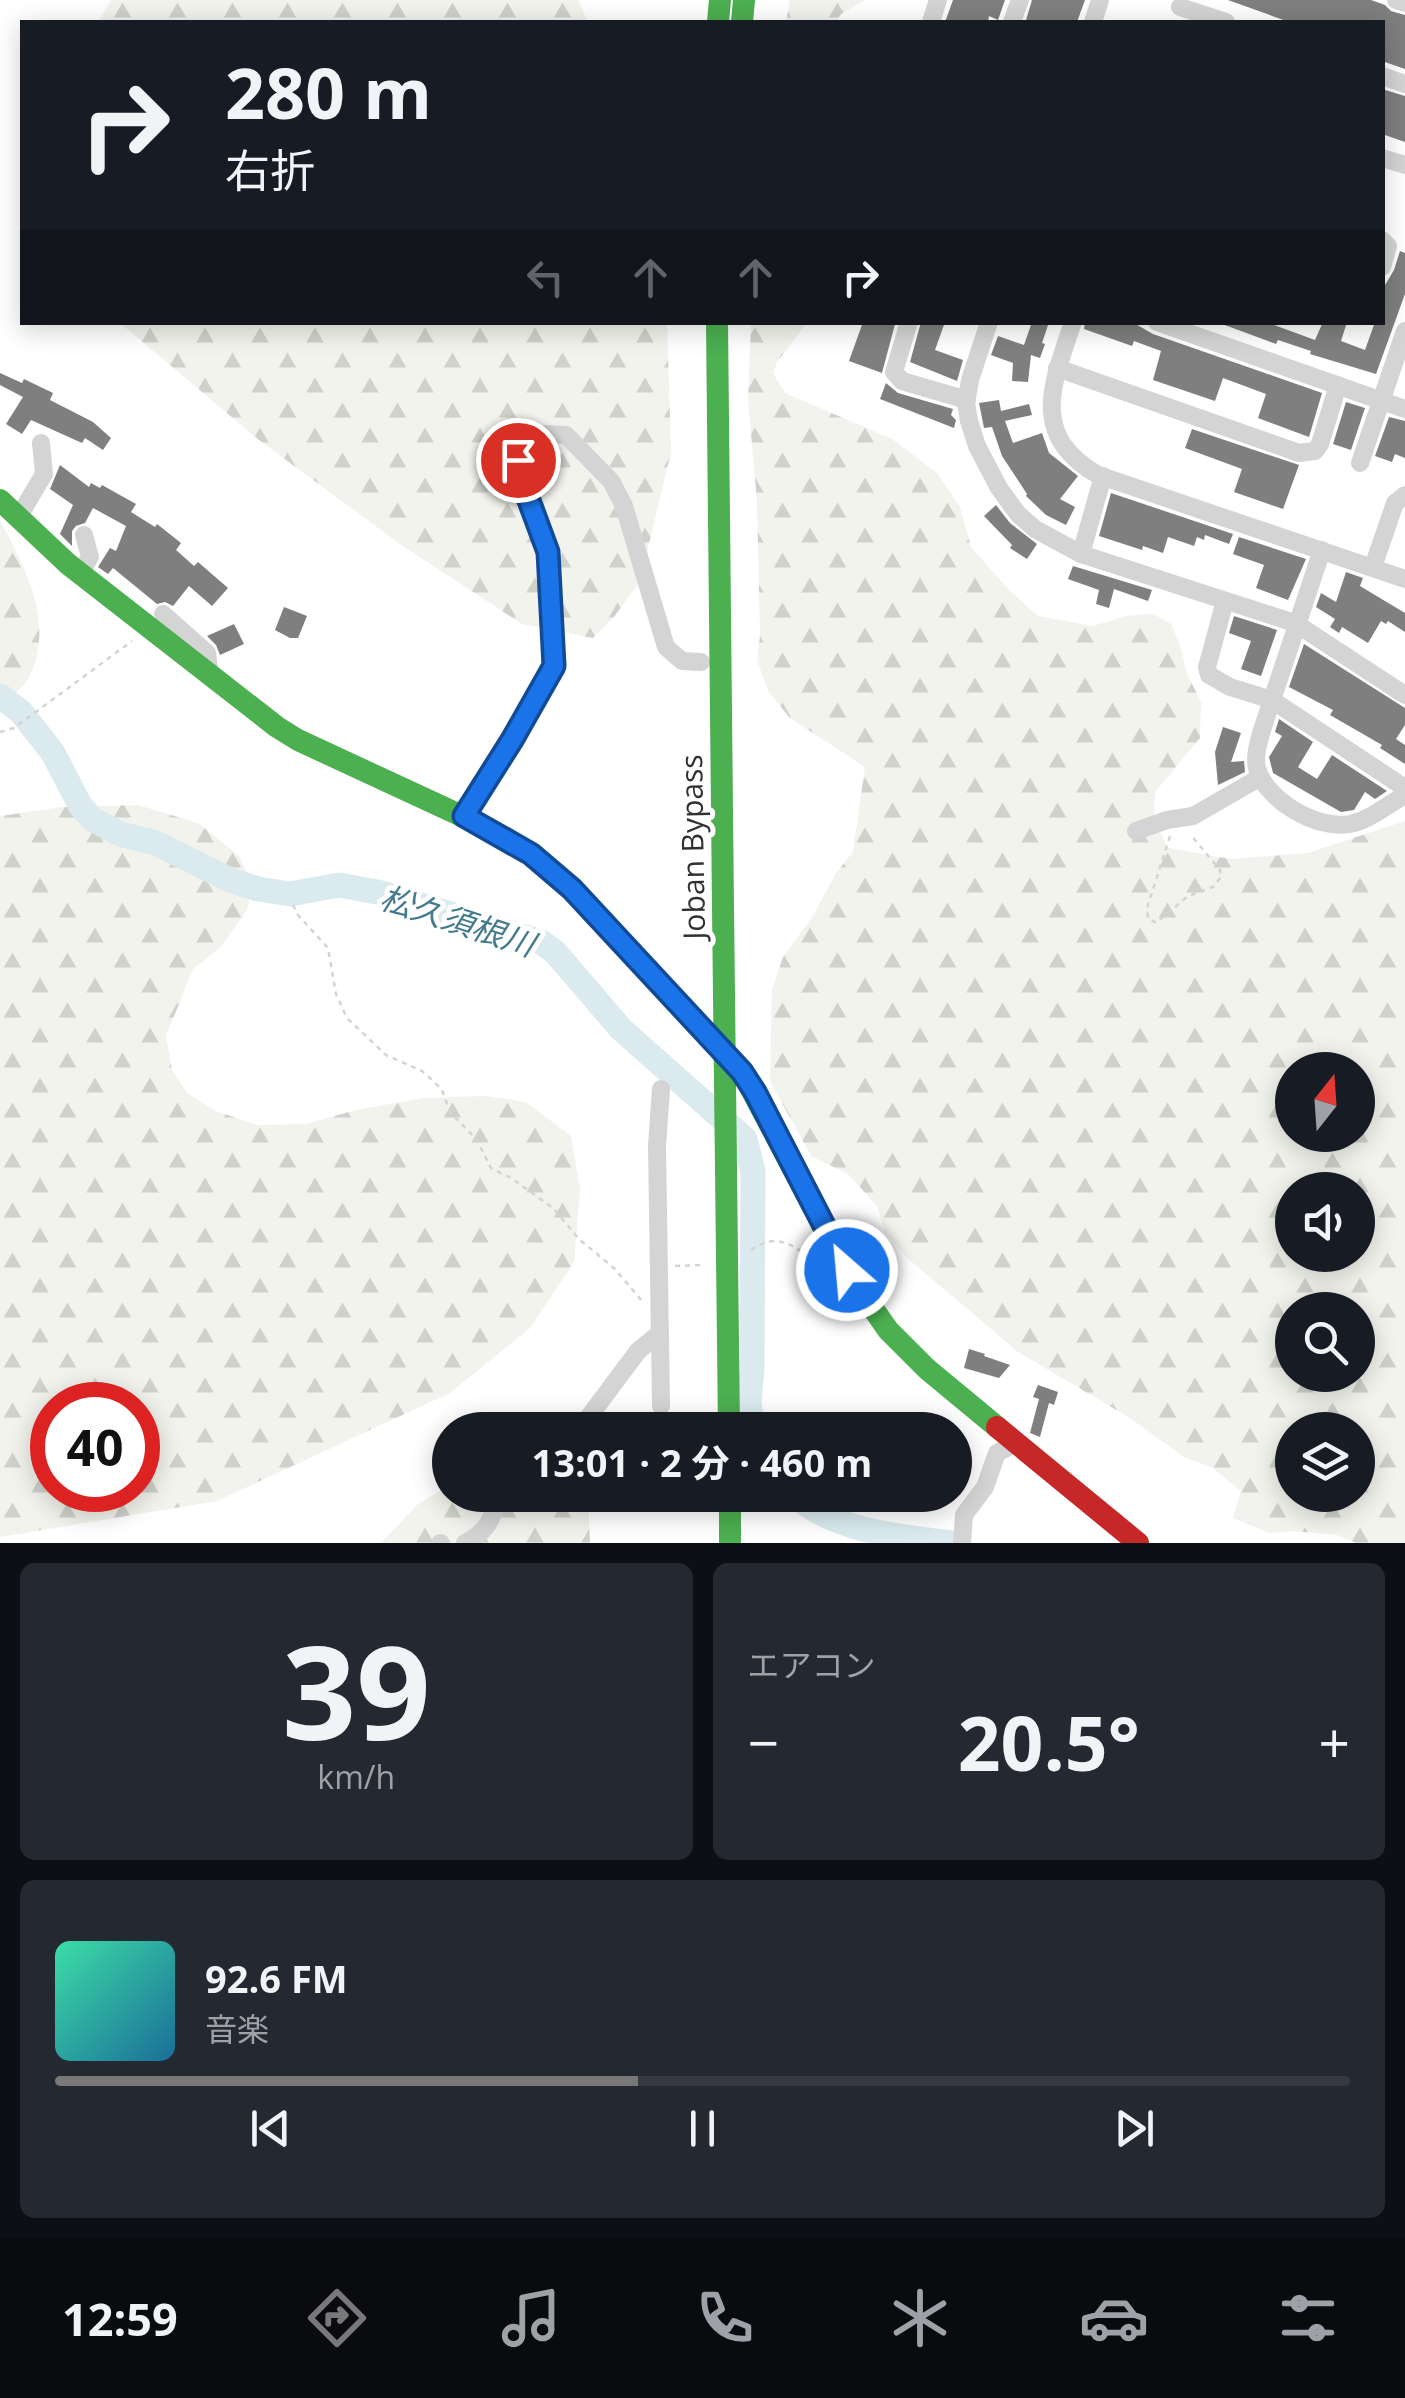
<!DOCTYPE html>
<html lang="ja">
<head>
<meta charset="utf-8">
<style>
	body { margin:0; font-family:"Open Sans","Noto Sans JP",sans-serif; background:#242831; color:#f1f3f6; height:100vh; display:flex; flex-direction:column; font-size:38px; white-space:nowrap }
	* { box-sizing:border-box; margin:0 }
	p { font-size:32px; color:#9ea1a6 }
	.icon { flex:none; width:55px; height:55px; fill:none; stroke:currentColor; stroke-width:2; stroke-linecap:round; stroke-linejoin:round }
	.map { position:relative; height:1543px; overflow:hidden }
	.side { display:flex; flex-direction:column; gap:20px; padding:20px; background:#0d0f14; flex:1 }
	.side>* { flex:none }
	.banner { position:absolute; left:20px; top:20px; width:1365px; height:305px; border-radius:0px; box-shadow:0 5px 25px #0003; background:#171b24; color:#f1f3f6; overflow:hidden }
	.needle { width:65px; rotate:17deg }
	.controls { position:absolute; left:1275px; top:1052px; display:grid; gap:20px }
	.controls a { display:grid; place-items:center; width:100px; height:100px; border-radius:50%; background:#171b24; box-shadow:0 5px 25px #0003; font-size:50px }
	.speed { position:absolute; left:30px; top:1382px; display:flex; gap:20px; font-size:50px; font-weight:700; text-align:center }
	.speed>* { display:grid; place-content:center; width:130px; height:130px; border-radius:50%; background:#171b24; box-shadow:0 5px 25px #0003; line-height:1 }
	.speed .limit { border:15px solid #d22; background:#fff; color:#111 }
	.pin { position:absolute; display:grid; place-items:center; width:85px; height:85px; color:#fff; margin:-42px; border:5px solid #fff; border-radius:50%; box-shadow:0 2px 10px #0007 }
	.me { position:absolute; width:110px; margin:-55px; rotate:333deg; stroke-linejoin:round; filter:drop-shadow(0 0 8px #0008) }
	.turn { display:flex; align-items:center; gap:35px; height:210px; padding:0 40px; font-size:45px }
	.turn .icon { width:130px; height:130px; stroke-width:2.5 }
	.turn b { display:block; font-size:70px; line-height:85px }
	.lanes { display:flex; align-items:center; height:95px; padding:0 40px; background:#0003; justify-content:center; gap:50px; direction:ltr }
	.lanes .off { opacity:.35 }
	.big { font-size:75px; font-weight:700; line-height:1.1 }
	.side .tile { flex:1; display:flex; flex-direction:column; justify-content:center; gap:15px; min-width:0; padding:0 35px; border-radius:15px; background:#242831 }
	.side .dial { align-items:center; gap:0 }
	.dial b { font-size:130px; line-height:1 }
	.song { display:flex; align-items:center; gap:30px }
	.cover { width:120px; height:120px; border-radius:15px; background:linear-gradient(135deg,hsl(160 70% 55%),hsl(200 70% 35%)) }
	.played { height:10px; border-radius:5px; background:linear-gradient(90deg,#787878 45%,#363941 45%) }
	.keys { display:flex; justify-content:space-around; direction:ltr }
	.heat { display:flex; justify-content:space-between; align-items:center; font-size:55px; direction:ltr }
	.side .tiles { flex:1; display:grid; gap:20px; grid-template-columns:1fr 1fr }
	.tile:last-child { grid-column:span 2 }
	.trip { position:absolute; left:432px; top:1412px; width:540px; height:100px; border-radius:50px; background:#171b24; box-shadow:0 5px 25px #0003; font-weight:700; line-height:100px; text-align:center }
	.menu { display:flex; height:160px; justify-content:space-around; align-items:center; background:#090b0e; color:#9ea1a6 }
	.menu .icon { width:70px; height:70px }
	.menu .selected { color:#787878 }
	.menu b { font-size:45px; color:#f1f3f6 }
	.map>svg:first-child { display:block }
	.forest { fill:url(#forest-firs); fill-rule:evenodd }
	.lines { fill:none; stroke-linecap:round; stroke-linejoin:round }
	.river { stroke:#daeaef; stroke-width:25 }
	.building { fill:#7f7f7f }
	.path { stroke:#d4d4d4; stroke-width:2.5; stroke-dasharray:5 5; stroke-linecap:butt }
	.street { stroke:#d4d4d4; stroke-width:18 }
	.fast { stroke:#4caf50; stroke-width:22 }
	.jam { stroke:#c62828; stroke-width:22 }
	.fast-bridge { stroke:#4caf50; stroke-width:22 }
	.route-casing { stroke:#114b97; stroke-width:25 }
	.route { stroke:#1a73e8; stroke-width:18 }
	.labels { text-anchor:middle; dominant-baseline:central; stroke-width:10; stroke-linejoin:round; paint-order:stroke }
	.street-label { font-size:30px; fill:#303030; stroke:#fff }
	.water-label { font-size:32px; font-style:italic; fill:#437a8d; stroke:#fff }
</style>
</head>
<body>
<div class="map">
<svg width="1405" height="1543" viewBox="0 0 1405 1543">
	<defs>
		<pattern id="forest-firs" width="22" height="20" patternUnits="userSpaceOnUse" patternTransform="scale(2.5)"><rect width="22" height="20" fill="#f1f3ec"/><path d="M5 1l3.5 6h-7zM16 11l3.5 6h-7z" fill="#cfd1cb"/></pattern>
	</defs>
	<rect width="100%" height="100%" fill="#fff"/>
	<g class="forest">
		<polygon points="111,0 578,0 588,22 98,22"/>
		<polygon points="790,0 865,0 841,14 836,22 786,22"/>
		<polygon points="120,323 667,323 671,452 640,581 614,617 593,638 522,624 400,544 259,440"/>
		<path d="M751,323h56l-31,40 -3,10 12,20 107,46 45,34 23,34 11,40 38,43 29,26 55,10 33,-10 27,-2 18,10 9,21 7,29 14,28 -1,36 -45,54 -1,26 14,30 63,11 77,-6 97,-32v722h-49l-19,-8 -43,-4 -25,2 -36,-15 8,-27 -28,-23 -29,-11 -54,-39 -112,-66 -113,-96 -20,-24 -8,-26 -29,-32 -37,-18 -41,-75 2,-91 11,-33 30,-41 23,-43 17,-21 12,-85 -75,-49 -22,-27 -11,-31 3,-25 -3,-133 -9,-103zM1292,1070h66v65h-66zM1292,1190h66v65h-66zM1292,1310h66v65h-66zM1292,1430h66v65h-66z"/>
		<path d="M0,521c25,45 57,106 28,158 -6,10 -20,20 -28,28z"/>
		<path d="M138,805l60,18 41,33 14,29 -6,25 -26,37 -28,22 -27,67 6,34 15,23 29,18 41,14 49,-1 50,-14 67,-12 63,-2 40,6 45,34 9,52 -6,74 -44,66 -80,65 -233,108 -217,36v-721l63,-9zM138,1405v85h-86v-85z"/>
		<polygon points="450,1485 450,1495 588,1495 590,1543 381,1543 418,1504"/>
	</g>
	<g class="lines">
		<g class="river">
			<polyline points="0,696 21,712 53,753 80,805 92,819 120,834 156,843 230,880 258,889 290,894 339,885 382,893 541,942 555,952 621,1029 745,1139 753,1172 752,1369 749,1402 753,1430"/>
			<path d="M794,1495c43,37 103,41 158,48"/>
		</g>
	</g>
	<g class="building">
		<polygon points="953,0 1005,0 998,20 989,16 988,22 945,22"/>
		<polygon points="1032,0 1085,0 1077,22 1032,22 1026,20"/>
		<polygon points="1228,0 1371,0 1385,5 1391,11 1405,15 1405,69 1382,61 1382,22 1289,22"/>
		<polygon points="1382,89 1405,96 1405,142 1382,134"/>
		<polygon points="1400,251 1405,253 1405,294 1376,374 1310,354 1311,351 1278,340 1276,344 1222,324 1266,322 1315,340 1323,322 1347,322 1341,341 1365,350 1375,322 1382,322 1382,290 1394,270"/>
		<polygon points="863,322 895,324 882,373 849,361"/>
		<polygon points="921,322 945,322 935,350 963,360 957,381 910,362"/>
		<polygon points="1032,322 1049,322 1042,343 1045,344 1040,358 1031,355 1028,382 1012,381 1013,363 991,355 998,336 1024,345"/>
		<polygon points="1085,322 1132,322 1153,334 1322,393 1309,437 1258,418 1266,394 1223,378 1215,401 1153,380 1161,351 1134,341 1132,346 1084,329"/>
		<polygon points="0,373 22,383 24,379 53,393 50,400 93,422 111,438 103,450 85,438 82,443 31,420 22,434 6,424 23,397 0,385"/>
		<polygon points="886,383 898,393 953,409 951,415 956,420 954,428 880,399"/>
		<polygon points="999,400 1001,411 1029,404 1032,415 1005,421 1013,443 1042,433 1049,453 1078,476 1060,499 1075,507 1066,525 1046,515 1026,496 1027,494 1002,456 992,427 984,428 979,403"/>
		<polygon points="1346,402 1365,408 1351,450 1333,444"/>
		<polygon points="1389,417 1405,421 1405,458 1395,454 1392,462 1375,456"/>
		<polygon points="1192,429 1299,465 1283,509 1234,492 1242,469 1185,448"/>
		<polygon points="60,465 89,487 91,483 100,488 102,485 136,504 131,512 155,527 157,524 181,543 176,550 194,566 198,562 228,588 212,606 189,586 173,606 165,602 157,604 113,568 108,574 98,567 110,548 116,551 126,526 93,508 85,523 76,526 72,531 72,546 60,534 73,505 50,489"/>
		<polygon points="1111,493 1233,534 1229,544 1205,535 1204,540 1197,537 1194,546 1168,537 1163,553 1143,546 1142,550 1099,536"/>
		<polygon points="996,505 1010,523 1037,544 1027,559 1010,548 1012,545 984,516"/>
		<polygon points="1239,537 1306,559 1288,600 1256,588 1264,565 1233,554"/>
		<polygon points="1073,566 1152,590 1148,601 1114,589 1109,608 1096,604 1099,590 1068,579"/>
		<polygon points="1346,572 1363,578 1360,586 1405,613 1405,632 1388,621 1386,624 1381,621 1368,643 1342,627 1339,633 1330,627 1335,619 1316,607 1321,593 1336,602"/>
		<polygon points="284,607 307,616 298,638 290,638 275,630"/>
		<polygon points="1234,616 1277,630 1261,676 1241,669 1251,641 1229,633"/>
		<polygon points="234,624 244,644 220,655 216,645 207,636"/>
		<polygon points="1304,644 1405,708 1405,725 1396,739 1405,745 1405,764 1380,748 1382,745 1330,715 1333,710 1289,687"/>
		<polygon points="1279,719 1313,742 1298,767 1317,779 1332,755 1387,791 1375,799 1365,792 1354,810 1341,812 1273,773 1269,757 1282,736 1275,732"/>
		<polygon points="1223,727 1241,733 1231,762 1244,761 1245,772 1218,785 1215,752"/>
		<polygon points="969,1349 985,1354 984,1356 1010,1365 999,1378 964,1368"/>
		<polygon points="1038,1385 1058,1392 1054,1405 1049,1403 1040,1437 1030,1433 1039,1399 1033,1397"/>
	</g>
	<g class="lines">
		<g class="path">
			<polyline points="0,732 14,728 132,641"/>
			<polyline points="1170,836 1147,908 1148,918 1156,923 1188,896 1213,887 1221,877 1220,870 1190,834"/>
			<polyline points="293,905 298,915 328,948 336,994 347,1018 386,1055 422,1071 432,1080 442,1090 450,1112 477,1140 491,1168 511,1178 553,1208 579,1239 615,1269 642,1301"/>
			<path d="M751,1250c28,-20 43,-2 68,12"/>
			<polyline points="675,1266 702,1265"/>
		</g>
		<g class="street">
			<polyline points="1396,0 1405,3"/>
			<polyline points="1180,7 1226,22"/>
			<polyline points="931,22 938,0"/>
			<polyline points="1012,22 1020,0"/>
			<polyline points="1093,22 1100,0"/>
			<polyline points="1382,76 1405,84"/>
			<polyline points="1382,158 1405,165"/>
			<polyline points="1382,240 1388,246 1382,267"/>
			<polyline points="909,322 894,372 902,381 967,400"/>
			<polyline points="989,322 970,380 966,403 969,421 977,446 999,488 1018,514 1035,529 1081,554 1295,623 1405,695"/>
			<path d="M1073,322c-21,63 -44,113 25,153l307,104"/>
			<polyline points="1157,322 1405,409"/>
			<polyline points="1057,368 1299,453 1315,451 1320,444 1338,385"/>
			<polyline points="1360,463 1405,331"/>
			<polyline points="18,518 44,474 41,443"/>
			<path d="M1322,550l-60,180c-3,12 -8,25 -5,38 9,32 59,62 93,56 20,-4 37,-19 55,-29"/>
			<polyline points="1081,554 1103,476"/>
			<polyline points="1373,567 1395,503 1405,495"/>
			<polyline points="80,574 90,557 84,535"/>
			<polyline points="1225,601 1207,667 1209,675 1230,687 1272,700 1405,788"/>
			<polyline points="163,614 207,653 210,676"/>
			<polyline points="464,817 512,740 554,665 547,552 535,511 521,479 518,460 528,441 547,434 566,435 611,481 624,506 666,647 682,661 701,662"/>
			<polyline points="1136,831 1167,820 1193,816 1259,778"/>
			<polyline points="661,1406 657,1146 661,1089"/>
			<polyline points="579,1430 638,1351 660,1333"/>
			<polyline points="440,1543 441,1543"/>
			<path d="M465,1543c24,-12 26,-24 35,-48"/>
			<polyline points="962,1543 964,1515 985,1487 997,1453 1016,1443"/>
		</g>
		<g class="fast">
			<polyline points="718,22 720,0"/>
			<polyline points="742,22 744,0"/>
			<polyline points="717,322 723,908"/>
			<polyline points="0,500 68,564 277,727 298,740 477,823 531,855 572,889 742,1072 847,1271 888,1330 927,1369 997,1427"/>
			<polyline points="730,1495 730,1543"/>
		</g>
		<polyline class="jam" points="997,1427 1138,1543"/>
		<polyline class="fast-bridge" points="723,908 729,1430"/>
	</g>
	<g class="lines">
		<g class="route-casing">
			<polyline id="route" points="518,460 521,479 548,552 554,666 512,740 464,816 531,854 572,889 742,1072 755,1092 847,1270"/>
		</g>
		<use href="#route" class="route"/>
	</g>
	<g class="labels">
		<g class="street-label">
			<text transform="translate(692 847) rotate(-91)">Joban Bypass</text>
		</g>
		<g class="water-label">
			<text transform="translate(458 920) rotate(18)">松久須根川</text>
		</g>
	</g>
</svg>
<div class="controls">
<a><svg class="needle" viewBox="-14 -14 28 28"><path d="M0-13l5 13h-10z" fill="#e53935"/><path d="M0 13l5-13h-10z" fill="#9ea1a6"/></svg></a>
<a><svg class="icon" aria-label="sound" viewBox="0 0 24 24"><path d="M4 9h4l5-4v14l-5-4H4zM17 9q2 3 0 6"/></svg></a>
<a><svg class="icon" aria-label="search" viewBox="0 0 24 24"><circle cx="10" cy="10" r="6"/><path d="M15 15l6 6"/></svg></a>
<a><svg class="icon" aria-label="layers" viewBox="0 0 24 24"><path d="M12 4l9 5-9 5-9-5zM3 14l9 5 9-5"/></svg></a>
</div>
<div class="speed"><div class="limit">40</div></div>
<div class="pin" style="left:518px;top:460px;background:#d93025"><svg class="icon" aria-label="arrive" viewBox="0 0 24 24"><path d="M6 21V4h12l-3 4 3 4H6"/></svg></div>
<svg class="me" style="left:847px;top:1270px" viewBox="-20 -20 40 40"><circle r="17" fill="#1a73e8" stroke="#fff" stroke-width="3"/><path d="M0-11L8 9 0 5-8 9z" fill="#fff"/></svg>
<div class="trip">13:01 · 2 分 · 460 m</div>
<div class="banner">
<div class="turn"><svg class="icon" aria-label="right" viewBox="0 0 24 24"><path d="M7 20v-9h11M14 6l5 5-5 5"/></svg><div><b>280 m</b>右折</div></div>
<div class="lanes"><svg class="icon off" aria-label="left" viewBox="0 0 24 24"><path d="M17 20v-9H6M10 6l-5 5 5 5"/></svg><svg class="icon off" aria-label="ahead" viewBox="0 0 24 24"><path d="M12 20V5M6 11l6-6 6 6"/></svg><svg class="icon off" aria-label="ahead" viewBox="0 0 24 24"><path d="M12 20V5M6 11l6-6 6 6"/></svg><svg class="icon" aria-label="right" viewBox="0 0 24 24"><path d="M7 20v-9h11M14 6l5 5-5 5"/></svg></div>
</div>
</div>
<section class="side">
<div class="tiles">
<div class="tile dial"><b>39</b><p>km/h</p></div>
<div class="tile"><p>エアコン</p>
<div class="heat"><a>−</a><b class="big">20.5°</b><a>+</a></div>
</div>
<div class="tile">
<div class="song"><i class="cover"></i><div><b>92.6 FM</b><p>音楽</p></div></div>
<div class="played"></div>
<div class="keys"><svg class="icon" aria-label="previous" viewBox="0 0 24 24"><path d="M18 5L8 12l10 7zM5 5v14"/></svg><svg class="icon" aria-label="pause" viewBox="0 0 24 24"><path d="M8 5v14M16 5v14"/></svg><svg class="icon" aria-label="next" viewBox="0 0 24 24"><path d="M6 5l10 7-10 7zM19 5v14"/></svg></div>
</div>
</div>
</section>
<nav class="menu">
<b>12:59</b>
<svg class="icon selected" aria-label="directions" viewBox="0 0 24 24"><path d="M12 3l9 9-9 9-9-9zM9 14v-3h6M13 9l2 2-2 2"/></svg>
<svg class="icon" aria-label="music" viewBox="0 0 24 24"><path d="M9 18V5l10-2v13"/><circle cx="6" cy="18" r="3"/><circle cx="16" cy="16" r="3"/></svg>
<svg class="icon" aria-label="phone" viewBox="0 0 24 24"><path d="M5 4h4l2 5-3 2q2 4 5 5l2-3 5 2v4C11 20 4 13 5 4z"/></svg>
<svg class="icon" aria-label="climate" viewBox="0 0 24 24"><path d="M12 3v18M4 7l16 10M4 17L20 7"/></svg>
<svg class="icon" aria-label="car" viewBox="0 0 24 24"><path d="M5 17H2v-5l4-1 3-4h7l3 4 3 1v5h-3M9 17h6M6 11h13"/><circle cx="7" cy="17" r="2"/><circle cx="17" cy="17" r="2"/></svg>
<svg class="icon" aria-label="filters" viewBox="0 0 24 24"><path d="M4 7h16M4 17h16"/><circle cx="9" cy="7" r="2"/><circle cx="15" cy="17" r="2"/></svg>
</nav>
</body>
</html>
